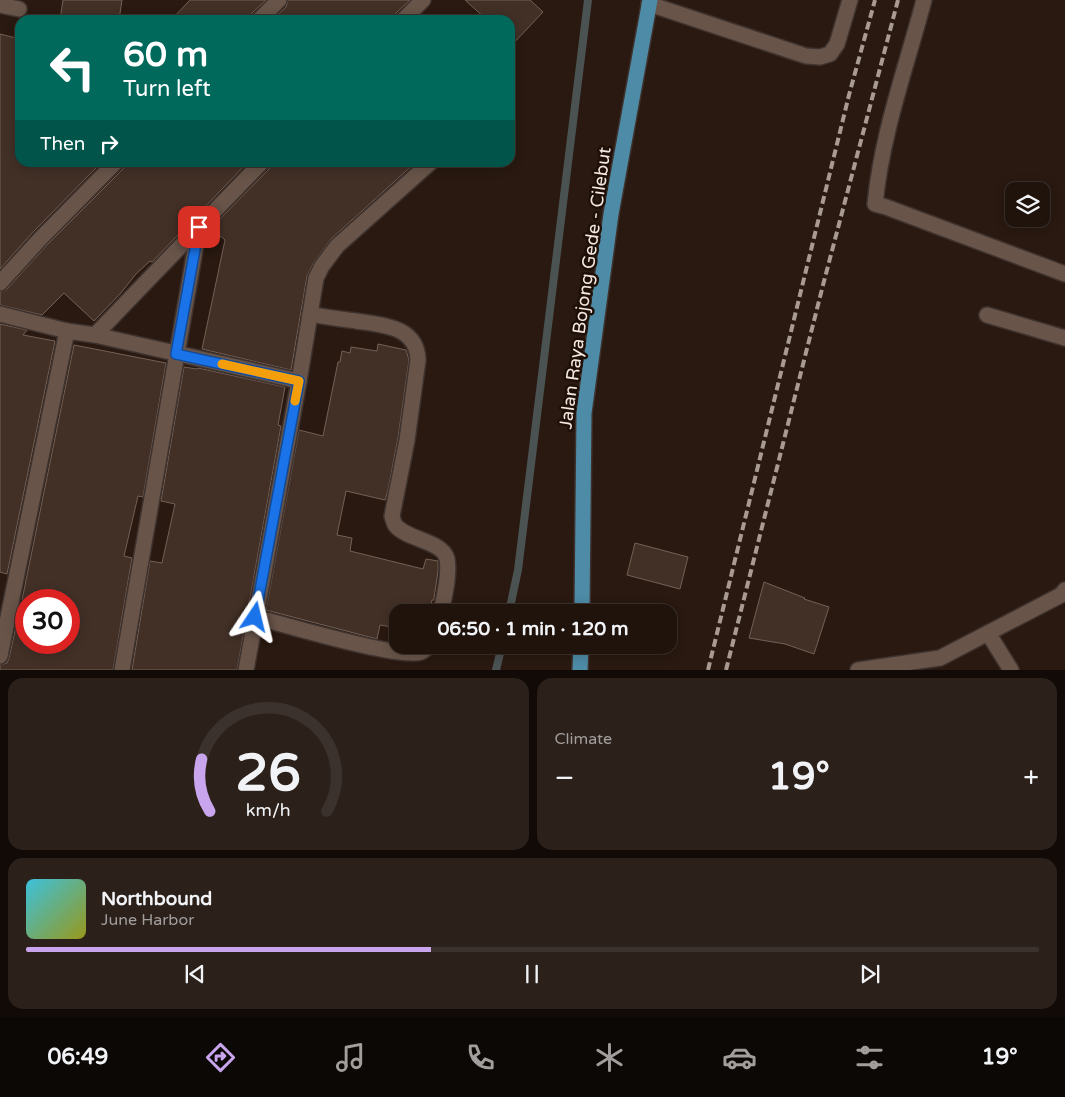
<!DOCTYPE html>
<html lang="en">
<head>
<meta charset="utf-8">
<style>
	body { margin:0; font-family:"Varela Round",sans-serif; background:#2c201a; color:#f1f3f6; height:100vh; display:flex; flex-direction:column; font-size:19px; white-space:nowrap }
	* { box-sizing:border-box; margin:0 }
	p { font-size:16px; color:#a19e9d }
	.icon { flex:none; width:28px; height:28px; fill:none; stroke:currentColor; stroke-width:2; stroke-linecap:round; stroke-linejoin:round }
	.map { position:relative; height:670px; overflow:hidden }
	.panel { display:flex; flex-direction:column; gap:8px; padding:8px; background:#110a07; flex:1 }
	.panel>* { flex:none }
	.top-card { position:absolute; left:15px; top:15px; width:500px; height:152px; border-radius:15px; box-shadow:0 2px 12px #0003,0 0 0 1px #3c322d; background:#00695c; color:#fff; overflow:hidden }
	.buttons { position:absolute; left:1005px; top:182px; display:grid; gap:10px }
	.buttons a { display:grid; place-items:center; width:45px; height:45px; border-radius:10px; background:#1f130c; box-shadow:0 2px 12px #0003,0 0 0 1px #3c322d; font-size:25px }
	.speed { position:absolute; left:15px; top:589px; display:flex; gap:10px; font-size:25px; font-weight:700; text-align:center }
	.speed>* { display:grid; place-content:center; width:65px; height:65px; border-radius:50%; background:#1f130c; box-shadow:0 2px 12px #0003,0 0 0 1px #3c322d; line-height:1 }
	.speed .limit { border:8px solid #d22; background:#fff; color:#111 }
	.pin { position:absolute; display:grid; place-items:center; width:42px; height:42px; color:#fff; margin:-21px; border-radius:10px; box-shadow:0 2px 8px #0006 }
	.me { position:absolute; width:55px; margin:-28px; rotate:10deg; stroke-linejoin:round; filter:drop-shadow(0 0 4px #0008) }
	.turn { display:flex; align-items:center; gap:18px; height:105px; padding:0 25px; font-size:22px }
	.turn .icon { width:65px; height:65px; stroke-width:2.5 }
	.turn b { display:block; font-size:35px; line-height:42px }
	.then { display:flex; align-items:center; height:48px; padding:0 25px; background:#0003; gap:10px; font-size:19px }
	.big { font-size:38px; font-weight:700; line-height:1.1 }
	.panel .card { flex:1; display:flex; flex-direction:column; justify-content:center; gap:8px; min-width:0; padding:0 18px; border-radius:15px; background:#2c201a }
	.panel .dial { align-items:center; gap:0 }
	.dial svg { height:130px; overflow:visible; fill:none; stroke:#3c322d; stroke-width:7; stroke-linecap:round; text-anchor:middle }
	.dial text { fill:#f1f3f6; stroke:none }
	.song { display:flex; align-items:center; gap:15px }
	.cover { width:60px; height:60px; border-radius:8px; background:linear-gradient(135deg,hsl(190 70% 55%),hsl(60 70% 35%)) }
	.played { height:5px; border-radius:2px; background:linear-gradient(90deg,#c9a5ee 40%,#3c322d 40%) }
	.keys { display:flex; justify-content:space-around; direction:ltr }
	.heat { display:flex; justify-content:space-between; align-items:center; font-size:28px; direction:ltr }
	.panel .tiles { flex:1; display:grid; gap:8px; grid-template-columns:1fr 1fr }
	.card:last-child { grid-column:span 2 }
	.trip { position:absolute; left:389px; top:604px; width:288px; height:50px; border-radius:15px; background:#1f130c; box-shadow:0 2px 12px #0003,0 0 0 1px #3c322d; font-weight:700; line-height:50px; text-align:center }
	.dock { display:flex; height:80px; justify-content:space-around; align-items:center; background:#0c0805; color:#a19e9d }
	.dock .icon { width:35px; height:35px }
	.dock .current { color:#c9a5ee }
	.dock b { font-size:22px; color:#f1f3f6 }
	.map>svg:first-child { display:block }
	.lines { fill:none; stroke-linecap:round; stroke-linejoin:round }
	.stream { stroke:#4b5252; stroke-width:8 }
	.building { fill:#423026; stroke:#746055 }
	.minor-casing { stroke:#3e322e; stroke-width:18 }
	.major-casing { stroke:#3e322e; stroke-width:18 }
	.minor { stroke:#685449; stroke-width:15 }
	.major { stroke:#4e8ba6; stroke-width:15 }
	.rail { stroke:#a99b94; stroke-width:4; stroke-dasharray:8 4; stroke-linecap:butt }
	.route-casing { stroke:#114b97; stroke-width:12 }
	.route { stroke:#1a73e8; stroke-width:9 }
	.slow { stroke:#f59e0b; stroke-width:9 }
	.labels { text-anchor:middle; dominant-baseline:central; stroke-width:5; stroke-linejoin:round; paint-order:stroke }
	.street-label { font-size:18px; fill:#f4e8e2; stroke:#1f1007 }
</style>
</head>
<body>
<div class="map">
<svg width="1065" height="670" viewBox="0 0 1065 670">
	<rect width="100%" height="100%" fill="#291910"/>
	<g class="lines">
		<g class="stream">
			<polyline points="509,612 518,570 588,0"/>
			<polyline points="496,670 502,645"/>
		</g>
	</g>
	<g class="building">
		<polygon points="63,0 122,0 119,20 60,20"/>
		<polygon points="190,0 266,0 252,13 250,20 171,20"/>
		<polygon points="288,0 410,0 396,13 393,20 272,20 286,7"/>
		<polygon points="465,0 530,0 543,12 510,47 510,20 487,20"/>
		<polygon points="0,34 20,39 20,162 102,162 33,232 0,269"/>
		<polygon points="125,162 248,162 152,262 150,261 136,274 120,294 94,321 64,293 42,315 0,305 0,292 7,289 47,245 123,169"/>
		<polygon points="271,162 416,162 331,239 314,262 307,276 291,370 202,349 225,240 211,228 269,169"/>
		<polygon points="0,324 27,330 23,335 55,341 7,574 0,572"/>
		<polygon points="378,344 406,350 409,360 398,438 388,490 385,500 346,491 337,535 352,538 350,551 423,569 426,559 438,561 438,571 434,598 434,600 432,600 429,612 398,612 398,628 380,625 377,639 266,610 299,430 323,436 338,362 340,362 342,351 350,353 351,347 377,351"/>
		<polygon points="74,345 166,363 143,497 138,496 124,556 132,558 113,670 0,670 0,665 7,663 9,658 17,622 26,624 26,642 69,642 69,600 22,600"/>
		<polygon points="184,367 197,369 198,368 285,387 278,425 281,426 237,670 132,670 150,561 162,563 175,504 161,501"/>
		<polygon points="635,543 688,557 680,589 627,575"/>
		<polygon points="764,582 805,598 804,599 829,607 814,654 785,644 749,638"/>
	</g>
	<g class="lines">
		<g class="minor-casing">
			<g id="minor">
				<path d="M924,0c-18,68 -42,133 -49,204l11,3 179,67"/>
				<polyline points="649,4 806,56 820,57 830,54 837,44 850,0"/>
				<polyline points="0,5 19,9"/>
				<polyline points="259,20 279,0"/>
				<polyline points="403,20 423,0"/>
				<polyline points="0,283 40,239 116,162"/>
				<polyline points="0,314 67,331 95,335 299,381"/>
				<path d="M310,314c15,3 31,5 46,7 26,4 61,5 62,39l-11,80 -15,76c1,3 2,8 4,10 12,14 47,15 51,33 3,15 -3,39 -6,53"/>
				<polyline points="987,315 1065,338"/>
				<polyline points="95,335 199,227"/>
				<path d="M255,617c28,7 146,43 166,35 3,-1 7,-5 9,-7"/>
				<polyline points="988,633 1011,670"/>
				<polyline points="0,656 67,331"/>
				<polyline points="122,670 199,227 262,162"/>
				<polyline points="246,670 299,381 316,278 322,266 337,246 431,162"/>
				<polyline points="858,670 940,658 1061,595 1065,590"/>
			</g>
		</g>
		<g class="major-casing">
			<g id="major">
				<polyline points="582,612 584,413 611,214 650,0"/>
				<polyline points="580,670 581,645"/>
			</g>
		</g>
		<use href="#minor" class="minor"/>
		<use href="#major" class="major"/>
		<g class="rail">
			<polyline points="708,670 849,95 875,0"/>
			<polyline points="726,670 823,285 898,0"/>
		</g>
	</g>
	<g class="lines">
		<g class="route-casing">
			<polyline id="route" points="199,227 176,354 299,381 255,617"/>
		</g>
		<use href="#route" class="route"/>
		<polyline class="slow" points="222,364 299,381 295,401"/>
	</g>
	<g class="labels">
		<g class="street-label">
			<text transform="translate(585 288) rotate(-82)">Jalan Raya Bojong Gede - Cilebut</text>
		</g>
	</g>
</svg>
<div class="buttons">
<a><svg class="icon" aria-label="layers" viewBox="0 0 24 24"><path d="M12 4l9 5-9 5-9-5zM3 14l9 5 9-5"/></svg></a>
</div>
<div class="speed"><div class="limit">30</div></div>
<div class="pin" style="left:199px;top:227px;background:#d93025"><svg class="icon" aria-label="arrive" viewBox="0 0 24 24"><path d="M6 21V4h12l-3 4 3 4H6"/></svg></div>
<svg class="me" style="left:255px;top:617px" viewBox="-20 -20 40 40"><path d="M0-17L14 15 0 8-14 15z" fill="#1a73e8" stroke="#fff" stroke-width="4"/></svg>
<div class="trip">06:50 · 1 min · 120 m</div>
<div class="top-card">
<div class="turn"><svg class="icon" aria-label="left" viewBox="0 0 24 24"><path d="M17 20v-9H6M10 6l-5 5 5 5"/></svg><div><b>60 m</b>Turn left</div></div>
<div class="then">Then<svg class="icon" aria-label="right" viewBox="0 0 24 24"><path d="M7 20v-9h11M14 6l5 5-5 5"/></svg></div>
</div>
</div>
<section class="panel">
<div class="tiles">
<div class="card dial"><svg viewBox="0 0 100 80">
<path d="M14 69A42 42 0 1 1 86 69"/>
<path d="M14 69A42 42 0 0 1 9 37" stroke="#c9a5ee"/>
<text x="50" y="56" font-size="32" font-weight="700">26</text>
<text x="50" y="72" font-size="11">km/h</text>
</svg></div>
<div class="card"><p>Climate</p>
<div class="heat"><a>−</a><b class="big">19°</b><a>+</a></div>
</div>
<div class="card">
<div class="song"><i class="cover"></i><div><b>Northbound</b><p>June Harbor</p></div></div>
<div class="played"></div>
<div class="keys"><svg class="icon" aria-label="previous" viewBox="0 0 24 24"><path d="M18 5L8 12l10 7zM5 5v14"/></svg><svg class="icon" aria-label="pause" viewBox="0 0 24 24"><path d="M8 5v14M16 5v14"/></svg><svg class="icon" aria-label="next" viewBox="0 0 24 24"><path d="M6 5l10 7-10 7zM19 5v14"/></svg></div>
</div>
</div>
</section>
<nav class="dock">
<b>06:49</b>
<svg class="icon current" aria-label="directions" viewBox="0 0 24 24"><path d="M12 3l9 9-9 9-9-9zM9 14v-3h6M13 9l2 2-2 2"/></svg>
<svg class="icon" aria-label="music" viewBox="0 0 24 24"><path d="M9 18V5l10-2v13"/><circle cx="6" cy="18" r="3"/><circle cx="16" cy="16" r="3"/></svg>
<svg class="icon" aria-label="phone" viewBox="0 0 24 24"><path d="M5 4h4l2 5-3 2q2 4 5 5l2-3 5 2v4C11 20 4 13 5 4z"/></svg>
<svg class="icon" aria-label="climate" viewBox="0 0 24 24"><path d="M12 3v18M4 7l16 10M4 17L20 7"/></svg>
<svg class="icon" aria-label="car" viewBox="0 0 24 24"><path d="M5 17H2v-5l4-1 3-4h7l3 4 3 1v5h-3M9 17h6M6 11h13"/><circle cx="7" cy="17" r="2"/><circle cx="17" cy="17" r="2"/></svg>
<svg class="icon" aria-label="filters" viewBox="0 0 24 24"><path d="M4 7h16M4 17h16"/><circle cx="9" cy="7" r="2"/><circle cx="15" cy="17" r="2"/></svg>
<b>19°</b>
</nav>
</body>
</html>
